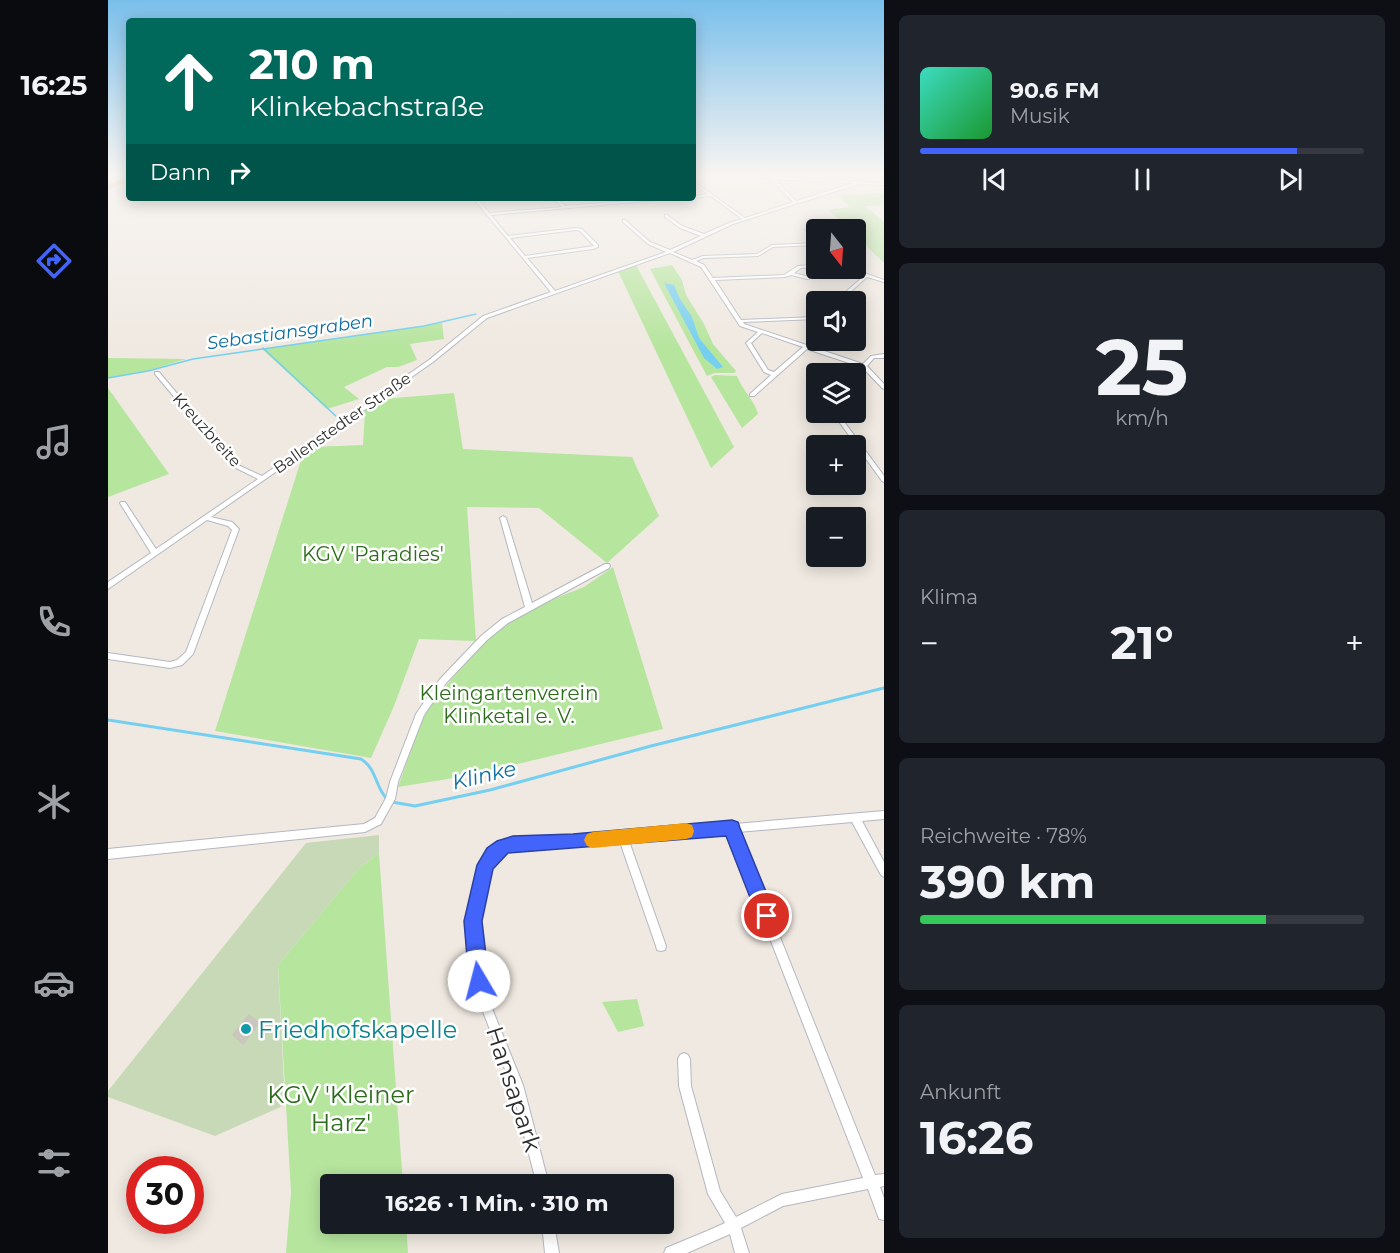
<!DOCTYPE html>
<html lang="de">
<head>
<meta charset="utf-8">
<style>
	body { margin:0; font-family:Montserrat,sans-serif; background:#20242c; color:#f1f3f6; height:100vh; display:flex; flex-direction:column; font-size:22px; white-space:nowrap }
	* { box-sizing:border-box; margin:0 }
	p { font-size:20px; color:#9ea1a6 }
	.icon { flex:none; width:33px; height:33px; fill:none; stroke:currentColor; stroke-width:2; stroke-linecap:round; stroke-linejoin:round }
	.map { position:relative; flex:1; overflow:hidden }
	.panel { display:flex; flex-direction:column; gap:15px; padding:15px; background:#0d0f14; width:516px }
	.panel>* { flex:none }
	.top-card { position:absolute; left:18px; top:18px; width:570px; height:183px; border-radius:6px; box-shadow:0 3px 15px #0003; background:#00695c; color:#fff; overflow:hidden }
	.needle { width:39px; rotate:163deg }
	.buttons { position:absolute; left:698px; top:219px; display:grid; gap:12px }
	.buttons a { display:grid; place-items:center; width:60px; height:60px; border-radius:6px; background:#171b24; box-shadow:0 3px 15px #0003; font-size:30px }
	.speed { position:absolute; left:18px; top:1156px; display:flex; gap:12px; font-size:30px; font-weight:700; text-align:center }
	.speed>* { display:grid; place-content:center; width:78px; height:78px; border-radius:50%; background:#171b24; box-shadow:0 3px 15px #0003; line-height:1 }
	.speed .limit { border:9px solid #d22; background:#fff; color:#111 }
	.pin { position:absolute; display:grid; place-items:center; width:51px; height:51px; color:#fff; margin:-26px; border:3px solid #fff; border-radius:50%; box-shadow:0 2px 6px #0007 }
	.me { position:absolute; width:66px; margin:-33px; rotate:352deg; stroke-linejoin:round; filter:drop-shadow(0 0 4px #0008) }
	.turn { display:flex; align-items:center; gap:21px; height:126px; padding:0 24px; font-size:27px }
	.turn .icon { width:78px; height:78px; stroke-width:2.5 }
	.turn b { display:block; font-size:42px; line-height:51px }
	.then { display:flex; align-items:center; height:57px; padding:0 24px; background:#0003; gap:12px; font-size:22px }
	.big { font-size:45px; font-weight:700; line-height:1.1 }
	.panel .widget { flex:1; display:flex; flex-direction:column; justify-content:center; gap:9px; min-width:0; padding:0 21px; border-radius:9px; background:#20242c }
	.panel .dial { align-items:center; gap:0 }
	.dial b { font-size:78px; line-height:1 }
	.song { display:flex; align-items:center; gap:18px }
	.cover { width:72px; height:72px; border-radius:9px; background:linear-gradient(135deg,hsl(170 70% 55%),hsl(130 70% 35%)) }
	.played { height:6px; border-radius:3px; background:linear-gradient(90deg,#4264fb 85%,#363941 85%) }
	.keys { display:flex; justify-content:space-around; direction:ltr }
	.heat { display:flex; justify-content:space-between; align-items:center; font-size:33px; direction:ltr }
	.charge { height:9px; border-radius:4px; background:linear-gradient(90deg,#34c759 78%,#363941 0) }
	.trip { position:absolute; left:212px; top:1174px; width:354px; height:60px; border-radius:6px; background:#171b24; box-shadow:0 3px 15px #0003; font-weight:700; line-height:60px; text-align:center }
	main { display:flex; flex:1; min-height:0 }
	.menu { display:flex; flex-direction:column; width:108px; justify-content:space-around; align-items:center; background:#090b0e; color:#9ea1a6 }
	.menu .icon { width:42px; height:42px }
	.menu .active { color:#4264fb }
	.menu b { font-size:27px; color:#f1f3f6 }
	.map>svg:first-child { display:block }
	.green { fill:#b6e59e }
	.cemetery { fill:#c8d9b8 }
	.water { fill:#75cff0 }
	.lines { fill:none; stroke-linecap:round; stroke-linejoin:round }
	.stream-far1 { stroke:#75cff0; stroke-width:1.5 }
	.stream { stroke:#75cff0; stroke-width:3 }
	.building { fill:#cbc7bf; stroke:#cbc5ba; stroke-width:1.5 }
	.minor-casing { stroke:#b4b7c1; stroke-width:2 }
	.highway-casing { stroke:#c9c9c9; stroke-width:2 }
	.minor { fill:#fff; fill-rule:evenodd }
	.highway { fill:#ffa35c; fill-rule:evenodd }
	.route { fill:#4264fb; stroke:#2b41a3; stroke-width:1.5 }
	.slow { fill:#f59e0b }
	.culture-dot { fill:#0f9aa8; stroke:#fff; stroke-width:2 }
	.labels { text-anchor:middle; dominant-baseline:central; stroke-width:5; stroke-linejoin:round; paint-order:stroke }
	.far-street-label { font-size:16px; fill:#2e2e2e; stroke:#fff }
	.far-water-label { font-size:18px; font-style:italic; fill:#0d6fa3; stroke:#fff }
	.park-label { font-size:20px; fill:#2c6e1b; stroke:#fff }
	.water-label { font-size:21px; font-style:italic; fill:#0d6fa3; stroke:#fff }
	.near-culture-label { font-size:24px; fill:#0d838f; stroke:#fff; text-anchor:start }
	.near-street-label { font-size:24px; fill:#2e2e2e; stroke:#fff }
	.near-park-label { font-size:24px; fill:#2c6e1b; stroke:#fff }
</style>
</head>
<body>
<main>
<nav class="menu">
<b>16:25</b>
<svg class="icon active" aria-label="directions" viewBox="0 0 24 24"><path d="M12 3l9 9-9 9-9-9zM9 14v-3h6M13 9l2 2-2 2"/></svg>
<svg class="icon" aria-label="music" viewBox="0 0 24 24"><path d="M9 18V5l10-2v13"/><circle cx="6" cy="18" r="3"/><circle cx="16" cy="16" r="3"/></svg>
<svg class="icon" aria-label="phone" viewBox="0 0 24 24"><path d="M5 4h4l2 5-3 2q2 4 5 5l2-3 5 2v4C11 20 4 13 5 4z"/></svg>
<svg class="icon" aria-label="climate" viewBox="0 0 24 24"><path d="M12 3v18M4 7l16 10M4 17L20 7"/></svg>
<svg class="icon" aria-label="car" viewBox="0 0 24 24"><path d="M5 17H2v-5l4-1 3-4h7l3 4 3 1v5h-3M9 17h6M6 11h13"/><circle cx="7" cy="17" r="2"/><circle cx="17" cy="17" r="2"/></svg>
<svg class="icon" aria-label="filters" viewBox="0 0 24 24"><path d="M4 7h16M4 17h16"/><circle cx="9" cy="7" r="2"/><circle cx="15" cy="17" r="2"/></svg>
</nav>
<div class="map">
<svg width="776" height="1253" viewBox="0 0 776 1253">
	<rect width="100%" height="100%" fill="#efe9e1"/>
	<g class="green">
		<polygon points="776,193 776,205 758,206 776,222 776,263 747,235 747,230 742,229 720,210 742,207 730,195"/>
		<polygon points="528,265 626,447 603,468 510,271"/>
		<polygon points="564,265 574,280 578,295 596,324 605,344 628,371 626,373 607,373 599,376 542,269"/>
		<polygon points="334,323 336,339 302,344 309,360 290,367 279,367 236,387 251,399 219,409 154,349"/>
		<polygon points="0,358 78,359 39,371 0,378"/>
		<path d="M607,375l22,1c5,14 18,25 21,38l-16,14 -31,-51z"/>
		<polygon points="0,388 61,474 0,497"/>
		<polygon points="346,393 355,449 524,457 551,516 499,563 431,508 359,507 368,641 311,639 286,706 263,758 107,731 195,454 193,454 203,447 255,445 257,410 275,399"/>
		<polygon points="505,567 555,729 364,775 290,787 312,725 323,703 378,640 401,622 443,600 476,587"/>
		<polygon points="271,853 295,1185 222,1185 222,1224 298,1224 300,1253 178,1253 183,1193 170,965 251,868"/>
		<polygon points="529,999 536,1026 510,1032 494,1002"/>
	</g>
	<polygon class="cemetery" points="271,835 271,853 251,868 170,965 177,1105 107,1136 0,1097 0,1091 198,843"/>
	<polygon class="water" points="556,283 566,285 572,299 584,317 591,338 615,367 609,369 596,358"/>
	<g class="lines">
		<g class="stream-far1">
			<polyline points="155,348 230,418"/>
			<polyline points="0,378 40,371 85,359 316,326 368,314"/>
		</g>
		<g class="stream">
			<path d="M0,720l253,39c16,10 14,28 26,40"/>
			<polyline points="284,802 307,806 382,790 543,746 776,688"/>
		</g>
	</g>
	<polygon class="building" points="141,1015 151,1023 135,1044 125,1035"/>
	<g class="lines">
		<g class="minor-casing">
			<g id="minor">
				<path d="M634,173h7l23,4 112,6v2l-25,-1 -126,40 -60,28 19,8 11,-4 54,-2 15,-9 44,-2v2l-43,2 -15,9 -54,2 -8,3 8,4 9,13 71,-3 14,-9 18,-1v2l-15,1 -7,5 15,4v2h-2l-16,-4 -6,2 -70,3 26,40 75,-3v2l-73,3 1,2 119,40 8,-8 13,-2v4h-10l-7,8 17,18v5l-2,-1 -18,-19 -9,8v-3h-1l7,-7 -54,-18 -53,47h-4v-2l21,-19 -7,-3 -18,-29 12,-11 -18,-6 -39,-59 -31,-14 -183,65 -54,44 -222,155 21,5 7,7 -46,125 -11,11 -12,3 -62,-9v-6l62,9 7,-2 9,-8 46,-122 -4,-4 -21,-6 -99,69v-7l43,-29 -31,-50 1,-1h4l31,47 102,-70 -26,-13 -77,-92v-2h4l77,92 26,12 167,-116 54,-44 68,-24 -78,-94h4l12,15 73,-6 -9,-9h4l8,8 99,-8h15l-188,17 17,21 68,-8 6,1 16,16v2l-5,2 -66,9 28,33 111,-39 -18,-8 -25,-22v-2h2l25,22 20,8 31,-14 -21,-8 -15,-11v-2h2l15,11 22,8 27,-12 11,-3 -31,-23 -18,2v-2l15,-2 -15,-10v-3l52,37 48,-16 -22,-23zM667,179l78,4 -57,18zM468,230l4,1 14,15 -69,10 -15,-18zM654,333l41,14 -29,25 -6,-2 -17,-27z"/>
				<polygon points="702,224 705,225 701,230 708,237 708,240 697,230"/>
				<polygon points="734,268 742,268 776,280 776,282 759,277 731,302 726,302 756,276"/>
				<polygon points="724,412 729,412 776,476 776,482 774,481"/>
				<polygon points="395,516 398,518 424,603 497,564 501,564 502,566 501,568 400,623 379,640 338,683 316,715 290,782 287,799 273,824 257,832 0,859 0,849 256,824 267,818 278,798 282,782 308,714 332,679 373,636 394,619 417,607 392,518"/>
				<polygon points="776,811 776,819 754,821 776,862 776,877 773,875 744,822 630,832 767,1175 776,1174 776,1186 772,1187 776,1198 776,1220 771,1219 760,1189 675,1206 633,1228 641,1253 627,1253 622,1234 579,1253 556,1253 558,1248 599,1231 617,1223 600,1194 571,1086 570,1059 572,1055 576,1053 580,1055 582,1059 583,1086 612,1191 628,1217 674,1194 755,1178 621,833 521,841 558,946 557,950 553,951 549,950 548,946 512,842 465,846 410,847 397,851 388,857 379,878 371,912 374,972 381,1001 415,1085 441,1185 429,1185 403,1085 371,1001 364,972 361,912 369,878 382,851 392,844 410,839 465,838"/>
				<polygon points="434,1224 446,1224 451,1253 437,1253"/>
			</g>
		</g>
		<g class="highway-casing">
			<polygon id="highway" points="21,176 21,180 0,189 0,185"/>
		</g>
		<use href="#minor" class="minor"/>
		<use href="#highway" class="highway"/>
	</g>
	<linearGradient id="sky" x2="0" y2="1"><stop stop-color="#7abfeb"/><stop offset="0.5" stop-color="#f8f5f2"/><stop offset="1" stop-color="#f8f5f2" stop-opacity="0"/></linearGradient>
	<rect width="776" height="348" fill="url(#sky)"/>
	<polygon class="route" points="624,820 630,822 632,828 668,916 665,923 659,926 652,923 618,836 400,853 385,869 374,921 381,981 378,988 371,990 364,988 361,981 356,921 369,865 379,848 389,841 405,836 465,834"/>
	<polygon class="slow" points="578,823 584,825 586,831 584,837 578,839 485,848 479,846 476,840 479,834 485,832"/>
	<circle class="culture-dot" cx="138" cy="1029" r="6"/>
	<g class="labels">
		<g class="far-street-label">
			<text transform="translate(234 423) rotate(-35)">Ballenstedter Straße</text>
			<text transform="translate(99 430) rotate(48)">Kreuzbreite</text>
		</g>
		<g class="far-water-label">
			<text transform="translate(182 332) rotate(-8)">Sebastiansgraben</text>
		</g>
		<g class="park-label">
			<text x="265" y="554">KGV 'Paradies'</text>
			<text x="401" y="693">Kleingartenverein<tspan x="401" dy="23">Klinketal e. V.</tspan></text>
		</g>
		<g class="water-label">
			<text transform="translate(376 775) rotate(-13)">Klinke</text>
		</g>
		<g class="near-culture-label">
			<text x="150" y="1029">Friedhofskapelle</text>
		</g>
		<g class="near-street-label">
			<text transform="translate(406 1089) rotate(72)">Hansapark</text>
		</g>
		<g class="near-park-label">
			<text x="233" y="1094">KGV 'Kleiner<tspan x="233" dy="28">Harz'</tspan></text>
		</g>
	</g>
</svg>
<div class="buttons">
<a><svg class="needle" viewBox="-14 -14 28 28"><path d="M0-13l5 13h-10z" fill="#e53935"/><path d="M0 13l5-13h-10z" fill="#9ea1a6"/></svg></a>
<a><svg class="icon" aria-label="sound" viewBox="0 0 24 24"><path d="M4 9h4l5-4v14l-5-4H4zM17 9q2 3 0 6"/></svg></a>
<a><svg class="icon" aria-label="layers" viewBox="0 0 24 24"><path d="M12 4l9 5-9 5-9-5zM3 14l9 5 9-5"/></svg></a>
<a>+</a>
<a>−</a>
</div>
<div class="speed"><div class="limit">30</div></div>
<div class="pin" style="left:659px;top:916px;background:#d93025"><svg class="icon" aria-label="arrive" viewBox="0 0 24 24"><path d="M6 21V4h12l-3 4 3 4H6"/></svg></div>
<svg class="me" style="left:371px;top:981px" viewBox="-20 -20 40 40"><circle r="19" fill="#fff"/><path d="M0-13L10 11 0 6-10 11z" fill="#4264fb"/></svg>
<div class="trip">16:26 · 1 Min. · 310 m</div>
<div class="top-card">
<div class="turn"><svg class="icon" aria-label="ahead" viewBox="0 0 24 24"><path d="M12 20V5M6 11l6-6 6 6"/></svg><div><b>210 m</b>Klinkebachstraße</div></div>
<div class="then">Dann<svg class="icon" aria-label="right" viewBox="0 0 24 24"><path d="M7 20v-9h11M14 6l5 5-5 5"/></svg></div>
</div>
</div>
<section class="panel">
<div class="widget">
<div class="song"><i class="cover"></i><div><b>90.6 FM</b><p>Musik</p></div></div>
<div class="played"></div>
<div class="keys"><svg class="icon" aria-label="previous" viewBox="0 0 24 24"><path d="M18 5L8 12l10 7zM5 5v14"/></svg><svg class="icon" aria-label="pause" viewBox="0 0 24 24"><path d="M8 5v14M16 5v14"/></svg><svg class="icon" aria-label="next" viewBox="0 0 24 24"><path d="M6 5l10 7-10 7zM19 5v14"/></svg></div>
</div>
<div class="widget dial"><b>25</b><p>km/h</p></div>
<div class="widget"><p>Klima</p>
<div class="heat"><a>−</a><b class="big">21°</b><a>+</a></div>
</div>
<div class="widget"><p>Reichweite · 78%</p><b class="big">390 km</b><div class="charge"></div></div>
<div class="widget"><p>Ankunft</p><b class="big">16:26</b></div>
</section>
</main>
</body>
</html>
